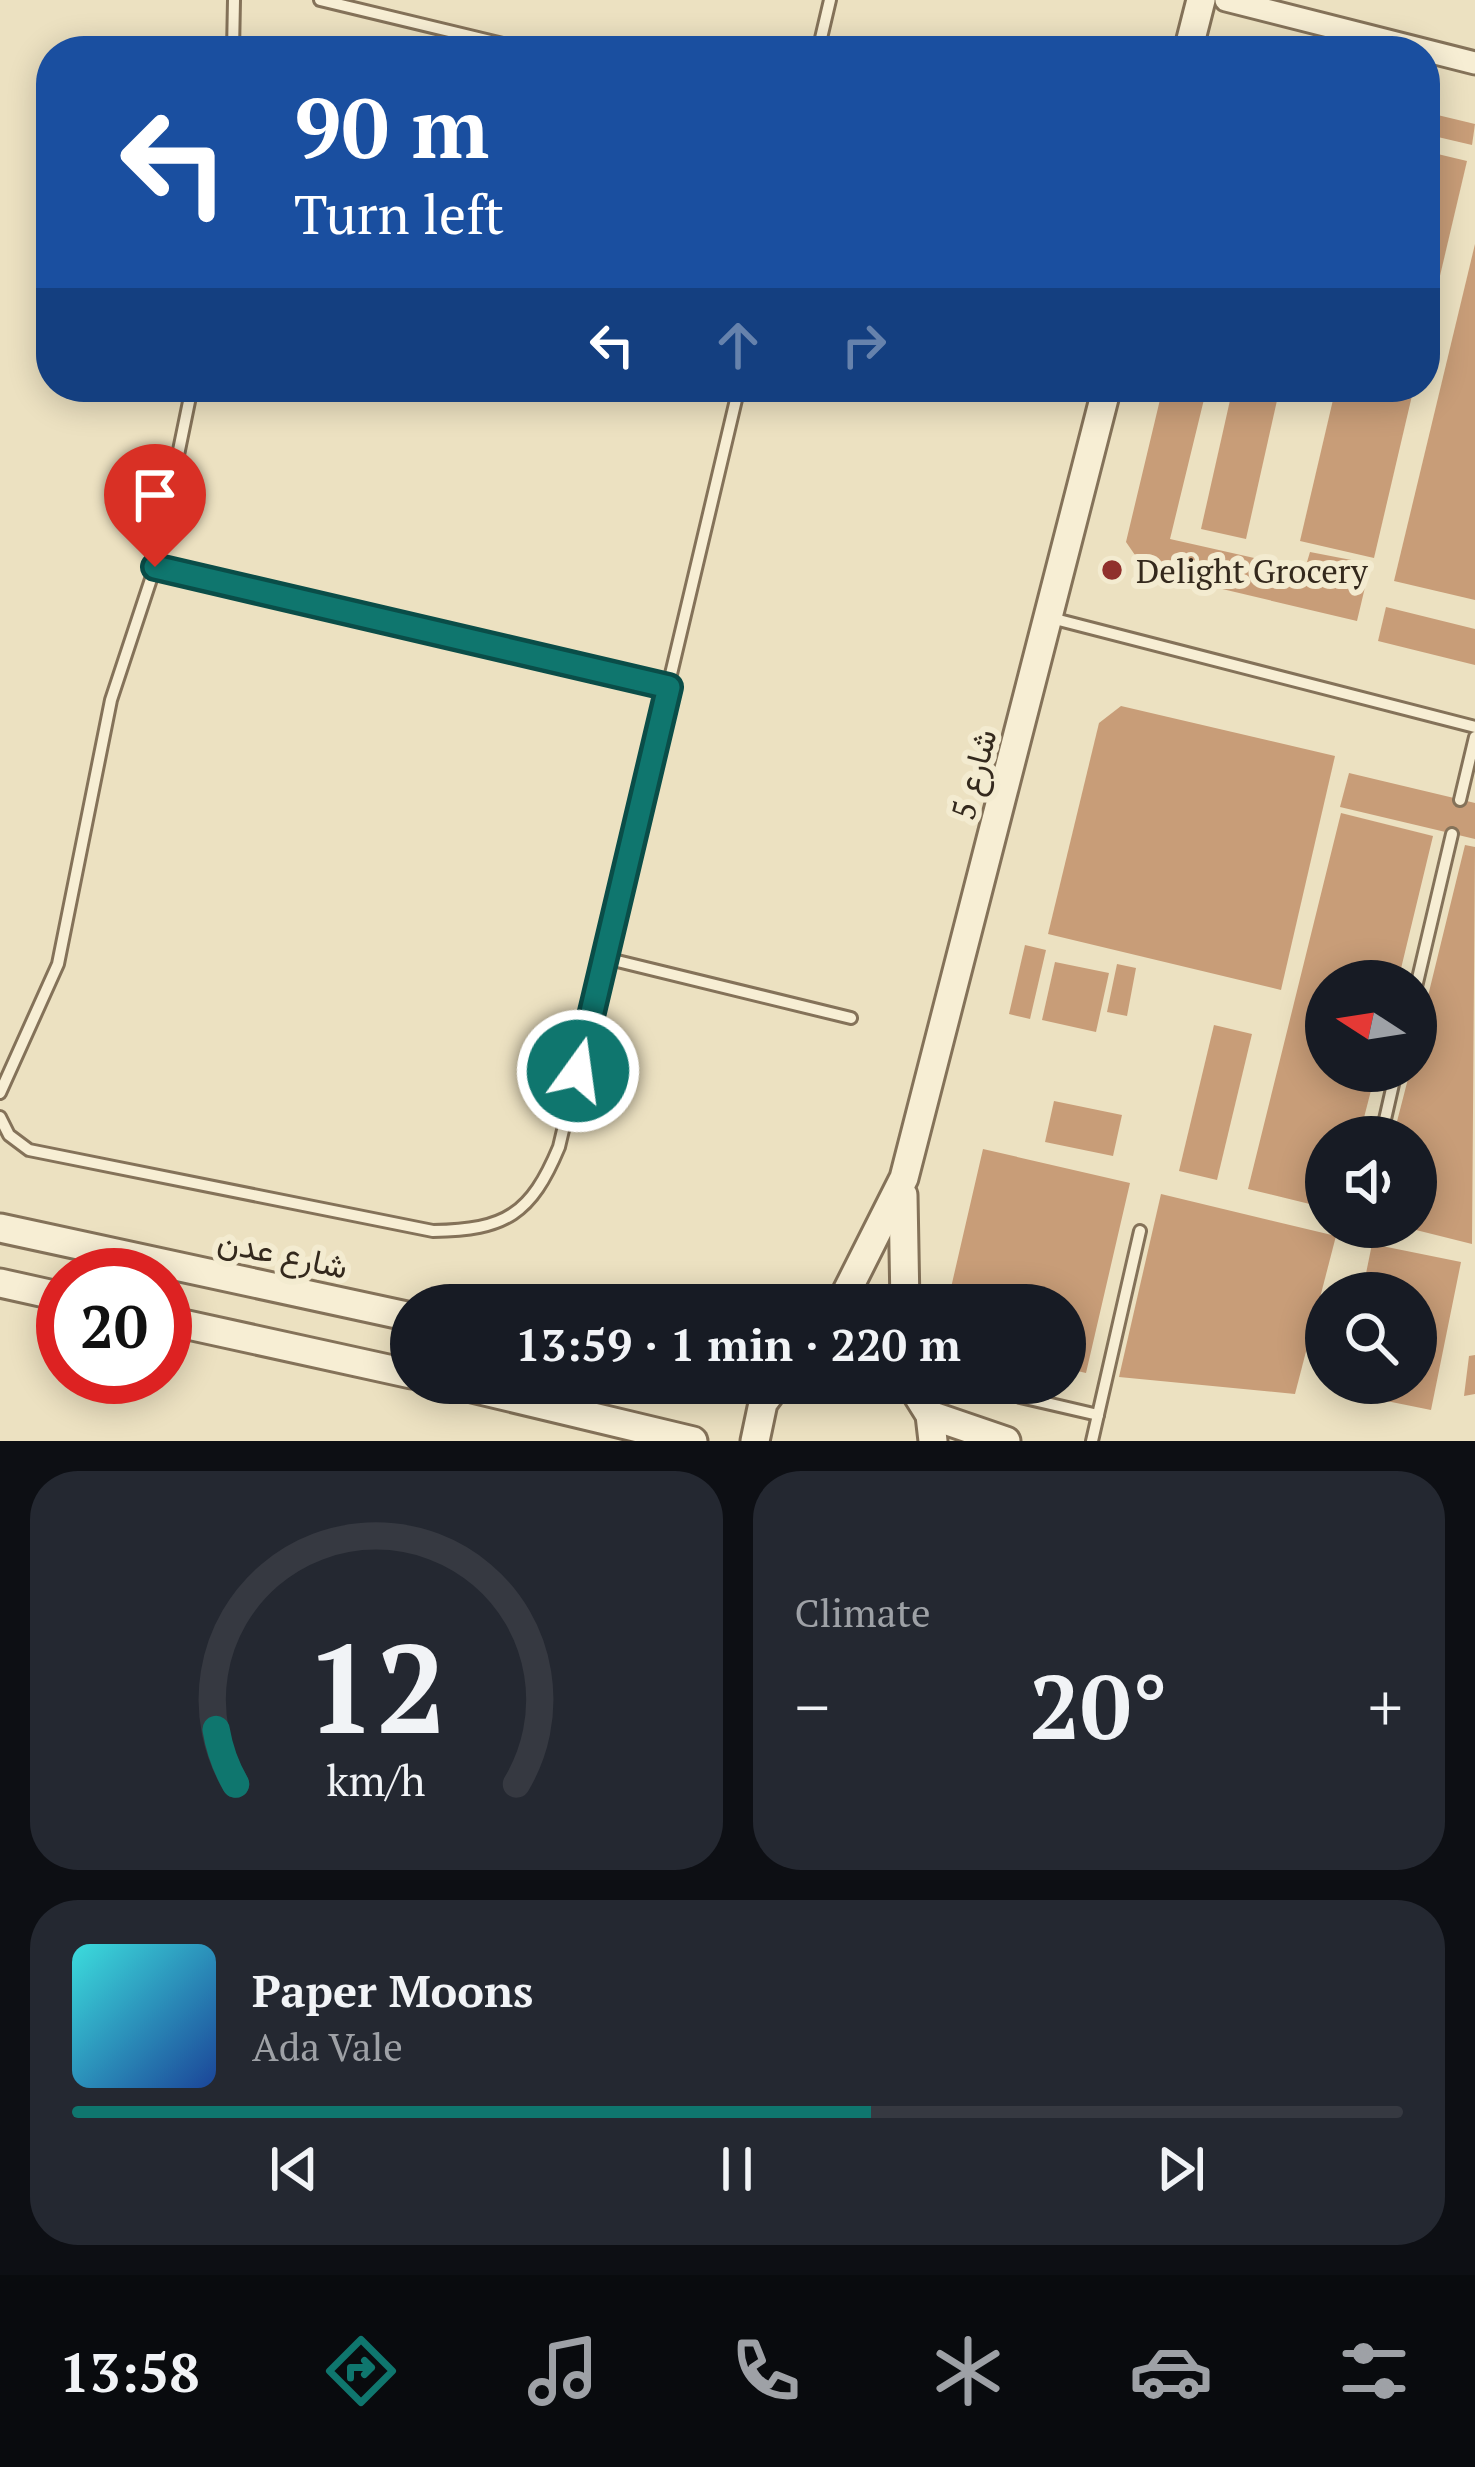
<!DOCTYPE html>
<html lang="en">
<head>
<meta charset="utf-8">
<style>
	body { margin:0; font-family:"PT Serif",Vazirmatn,serif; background:#242831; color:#f1f3f6; height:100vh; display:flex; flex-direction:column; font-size:45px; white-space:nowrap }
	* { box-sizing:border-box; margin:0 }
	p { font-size:39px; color:#9ea1a6 }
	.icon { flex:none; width:66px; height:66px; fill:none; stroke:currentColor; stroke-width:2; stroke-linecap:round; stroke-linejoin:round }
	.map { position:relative; height:1441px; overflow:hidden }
	.sheet { display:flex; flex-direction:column; gap:30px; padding:30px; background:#0d0f14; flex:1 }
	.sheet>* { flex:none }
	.top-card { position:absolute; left:36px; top:36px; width:1404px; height:366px; border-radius:48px; box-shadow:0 6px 30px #0003; background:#1a4fa0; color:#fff; overflow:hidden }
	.needle { width:78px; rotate:282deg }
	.tools { position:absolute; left:1305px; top:960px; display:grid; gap:24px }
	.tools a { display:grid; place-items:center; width:132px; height:132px; border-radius:50%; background:#171b24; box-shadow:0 6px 30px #0003; font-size:60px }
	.speed { position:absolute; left:36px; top:1248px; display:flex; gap:24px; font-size:60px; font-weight:700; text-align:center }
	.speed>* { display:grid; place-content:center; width:156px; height:156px; border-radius:50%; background:#171b24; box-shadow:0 6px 30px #0003; line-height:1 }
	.speed .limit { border:18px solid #d22; background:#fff; color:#111 }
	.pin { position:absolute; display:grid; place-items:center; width:102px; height:102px; color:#fff; margin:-123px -51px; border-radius:50% 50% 50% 0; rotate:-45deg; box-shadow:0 0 12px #0007 }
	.pin .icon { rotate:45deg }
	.me { position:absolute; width:132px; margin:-66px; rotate:14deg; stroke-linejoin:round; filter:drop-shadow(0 0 9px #0008) }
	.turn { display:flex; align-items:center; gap:42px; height:252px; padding:0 60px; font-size:54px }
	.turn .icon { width:156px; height:156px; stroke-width:2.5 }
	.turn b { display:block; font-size:84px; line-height:102px }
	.lanes { display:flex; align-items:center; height:114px; padding:0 60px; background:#0003; justify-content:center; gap:60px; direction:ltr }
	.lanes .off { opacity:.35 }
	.big { font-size:90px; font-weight:600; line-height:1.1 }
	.sheet .widget { flex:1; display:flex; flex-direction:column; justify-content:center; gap:18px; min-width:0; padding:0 42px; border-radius:48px; background:#242831 }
	.sheet .dial { align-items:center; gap:0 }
	.dial svg { height:312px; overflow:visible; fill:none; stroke:#363941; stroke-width:7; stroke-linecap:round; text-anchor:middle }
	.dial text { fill:#f1f3f6; stroke:none }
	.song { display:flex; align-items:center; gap:36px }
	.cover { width:144px; height:144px; border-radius:18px; background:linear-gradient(135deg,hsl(180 70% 55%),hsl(220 70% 35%)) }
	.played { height:12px; border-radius:6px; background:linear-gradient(90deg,#0f766e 60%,#363941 60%) }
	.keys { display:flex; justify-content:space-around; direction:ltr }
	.heat { display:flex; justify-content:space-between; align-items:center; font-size:66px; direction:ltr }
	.sheet .tiles { flex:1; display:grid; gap:30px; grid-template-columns:1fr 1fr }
	.widget:last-child { grid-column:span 2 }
	.trip { position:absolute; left:390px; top:1284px; width:696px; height:120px; border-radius:60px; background:#171b24; box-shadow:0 6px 30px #0003; font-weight:600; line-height:120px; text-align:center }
	.tab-bar { display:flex; height:192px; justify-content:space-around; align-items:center; background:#090b0e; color:#9ea1a6 }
	.tab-bar .icon { width:84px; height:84px }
	.tab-bar .active { color:#0f766e }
	.tab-bar b { font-size:54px; color:#f1f3f6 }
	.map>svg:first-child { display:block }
	.building { fill:#c89d78 }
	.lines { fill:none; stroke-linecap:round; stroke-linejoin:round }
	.service-casing { stroke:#847259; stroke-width:16 }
	.minor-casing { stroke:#847259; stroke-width:27 }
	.tertiary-casing { stroke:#847259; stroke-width:33 }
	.service { stroke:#f7eed4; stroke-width:10 }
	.minor { stroke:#f7eed4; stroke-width:21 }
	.tertiary { stroke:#f7eed4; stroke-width:27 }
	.route-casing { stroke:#0a4d48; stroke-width:30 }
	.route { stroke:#0f766e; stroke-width:21 }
	.poi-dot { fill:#90302c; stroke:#f3ebd0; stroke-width:4.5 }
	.labels { text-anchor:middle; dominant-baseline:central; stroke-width:12; stroke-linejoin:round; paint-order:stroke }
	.poi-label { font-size:33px; fill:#34291d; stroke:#f3ebd0; text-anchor:start }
	.street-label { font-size:33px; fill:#34291d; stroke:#f3ebd0 }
</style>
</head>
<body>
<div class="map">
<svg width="1475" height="1441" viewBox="0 0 1475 1441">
	<rect width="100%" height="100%" fill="#ece1c1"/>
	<g class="building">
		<polygon points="1425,112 1475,124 1472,145 1425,134"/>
		<polygon points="1425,151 1467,161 1427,331 1425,331"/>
		<polygon points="1475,244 1475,600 1394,581"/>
		<polygon points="1163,387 1207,387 1170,539 1366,583 1357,621 1146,571 1126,542"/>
		<polygon points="1233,387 1280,387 1246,539 1201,529"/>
		<polygon points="1336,387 1414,387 1374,558 1300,541"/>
		<polygon points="1310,552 1372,564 1369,575 1307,562"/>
		<polygon points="1386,607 1475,629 1475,665 1378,641"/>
		<polygon points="1121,706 1335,756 1281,990 1048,934 1099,723"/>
		<polygon points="1349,773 1475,803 1475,839 1340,807"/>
		<polygon points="1341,813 1433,836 1398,981 1326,981 1326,1071 1376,1071 1359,1137 1326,1137 1326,1208 1248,1189"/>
		<polygon points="1465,845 1475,847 1472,1244 1416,1230 1416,1137 1393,1137 1410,1071 1416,1071 1416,1045"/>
		<polygon points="1025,945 1046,950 1030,1019 1009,1014"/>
		<polygon points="1055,962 1109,973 1096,1032 1042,1020"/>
		<polygon points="1117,964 1136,968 1127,1016 1107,1012"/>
		<polygon points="1214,1025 1252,1034 1217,1180 1179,1171"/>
		<polygon points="1054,1101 1122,1115 1113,1156 1045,1142"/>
		<polygon points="983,1149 1130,1183 1086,1373 1065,1368 1065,1305 947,1305"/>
		<polygon points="1161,1194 1336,1236 1295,1394 1119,1377"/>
		<polygon points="1372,1244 1461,1262 1431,1410 1342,1392 1344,1383 1416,1383 1416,1293 1362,1293"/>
		<polygon points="1475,1355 1475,1394 1464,1396 1469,1356"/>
	</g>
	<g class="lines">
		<g class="service-casing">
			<g id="service">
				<polyline points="320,0 532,51"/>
				<polyline points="233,51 234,0"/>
				<polyline points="818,51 830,0"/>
				<polyline points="155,567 669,687"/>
				<polyline points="1051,618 1475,727"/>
				<polyline points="1460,800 1475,737"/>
				<polyline points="605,958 851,1018"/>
				<polyline points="1416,987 1452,834"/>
				<polyline points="0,1093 58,964 111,700 155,567 192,387"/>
				<path d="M0,1117l9,18 20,15 404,81c73,-1 98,-17 126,-84l180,-760"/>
				<polyline points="1381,1137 1396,1071"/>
				<polyline points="982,1388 1098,1415"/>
				<polyline points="1092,1441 1140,1231"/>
			</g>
		</g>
		<g class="minor-casing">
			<polyline id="minor" points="1226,0 1475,63"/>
		</g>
		<g class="tertiary-casing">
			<g id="tertiary">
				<polyline points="1188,51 1201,0"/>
				<polyline points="903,1195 905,1305"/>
				<polyline points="0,1228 411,1317"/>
				<polyline points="0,1283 63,1297"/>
				<polyline points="840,1305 904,1178 1107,387"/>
				<polyline points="165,1320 411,1374"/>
				<polyline points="451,1383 693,1441"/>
				<polyline points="910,1383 930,1415 933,1441"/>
				<polyline points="930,1415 1006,1441"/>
				<polyline points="755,1441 763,1403 778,1383"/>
			</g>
		</g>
		<use href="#service" class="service"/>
		<use href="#minor" class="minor"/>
		<use href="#tertiary" class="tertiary"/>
	</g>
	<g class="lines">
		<g class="route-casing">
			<polyline id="route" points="155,567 669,687 578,1071"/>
		</g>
		<use href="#route" class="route"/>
	</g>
	<circle class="poi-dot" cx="1112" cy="570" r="12"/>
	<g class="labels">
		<g class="poi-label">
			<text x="1136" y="570">Delight Grocery</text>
		</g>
		<g class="street-label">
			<text transform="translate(973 774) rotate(-75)">شارع 5</text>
			<text transform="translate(283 1253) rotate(12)">شارع عدن</text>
		</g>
	</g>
</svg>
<div class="tools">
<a><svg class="needle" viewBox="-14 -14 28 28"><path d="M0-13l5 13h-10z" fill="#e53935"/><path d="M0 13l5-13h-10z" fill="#9ea1a6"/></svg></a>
<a><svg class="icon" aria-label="sound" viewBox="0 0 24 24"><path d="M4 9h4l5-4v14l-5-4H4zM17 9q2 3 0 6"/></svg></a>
<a><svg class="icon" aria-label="search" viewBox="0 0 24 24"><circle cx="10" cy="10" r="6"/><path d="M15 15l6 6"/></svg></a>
</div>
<div class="speed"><div class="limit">20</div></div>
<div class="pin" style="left:155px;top:567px;background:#d93025"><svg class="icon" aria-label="arrive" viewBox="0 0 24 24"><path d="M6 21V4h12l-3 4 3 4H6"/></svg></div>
<svg class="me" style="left:578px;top:1071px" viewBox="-20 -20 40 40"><circle r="17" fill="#0f766e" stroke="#fff" stroke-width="3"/><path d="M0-11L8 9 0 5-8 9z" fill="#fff"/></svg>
<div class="trip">13:59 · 1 min · 220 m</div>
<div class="top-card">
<div class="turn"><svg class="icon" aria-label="left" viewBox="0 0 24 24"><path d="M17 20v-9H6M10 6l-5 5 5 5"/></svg><div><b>90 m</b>Turn left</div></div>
<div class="lanes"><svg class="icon" aria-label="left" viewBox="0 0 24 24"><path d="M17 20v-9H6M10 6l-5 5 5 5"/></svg><svg class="icon off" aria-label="ahead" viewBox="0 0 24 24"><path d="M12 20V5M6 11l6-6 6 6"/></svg><svg class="icon off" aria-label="right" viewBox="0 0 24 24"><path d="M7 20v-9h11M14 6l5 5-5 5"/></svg></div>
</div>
</div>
<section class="sheet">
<div class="tiles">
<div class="widget dial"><svg viewBox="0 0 100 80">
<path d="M14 69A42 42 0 1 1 86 69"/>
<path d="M14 69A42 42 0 0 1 9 55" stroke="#0f766e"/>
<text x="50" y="56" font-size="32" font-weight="700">12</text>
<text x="50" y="72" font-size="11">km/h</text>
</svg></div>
<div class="widget"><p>Climate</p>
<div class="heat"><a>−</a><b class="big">20°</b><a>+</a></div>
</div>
<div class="widget">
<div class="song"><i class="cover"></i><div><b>Paper Moons</b><p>Ada Vale</p></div></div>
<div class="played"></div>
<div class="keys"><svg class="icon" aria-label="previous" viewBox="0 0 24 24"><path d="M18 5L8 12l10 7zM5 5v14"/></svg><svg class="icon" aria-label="pause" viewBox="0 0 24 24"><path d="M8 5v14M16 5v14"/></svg><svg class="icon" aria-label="next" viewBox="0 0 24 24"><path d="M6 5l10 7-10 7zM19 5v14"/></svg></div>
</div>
</div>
</section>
<nav class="tab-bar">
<b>13:58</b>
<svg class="icon active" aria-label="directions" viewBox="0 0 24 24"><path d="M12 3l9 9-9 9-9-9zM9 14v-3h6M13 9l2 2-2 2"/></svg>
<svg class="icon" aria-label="music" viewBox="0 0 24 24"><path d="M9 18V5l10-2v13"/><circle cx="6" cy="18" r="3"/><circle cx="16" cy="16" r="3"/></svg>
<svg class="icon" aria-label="phone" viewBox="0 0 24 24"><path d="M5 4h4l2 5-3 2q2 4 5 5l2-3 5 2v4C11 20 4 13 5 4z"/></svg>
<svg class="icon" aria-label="climate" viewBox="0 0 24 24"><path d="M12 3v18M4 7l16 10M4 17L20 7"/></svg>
<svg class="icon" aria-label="car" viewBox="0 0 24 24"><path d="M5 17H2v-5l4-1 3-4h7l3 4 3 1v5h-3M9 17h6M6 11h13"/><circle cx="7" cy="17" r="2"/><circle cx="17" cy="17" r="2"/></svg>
<svg class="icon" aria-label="filters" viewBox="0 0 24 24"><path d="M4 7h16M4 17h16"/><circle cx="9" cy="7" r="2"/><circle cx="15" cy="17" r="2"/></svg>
</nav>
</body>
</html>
